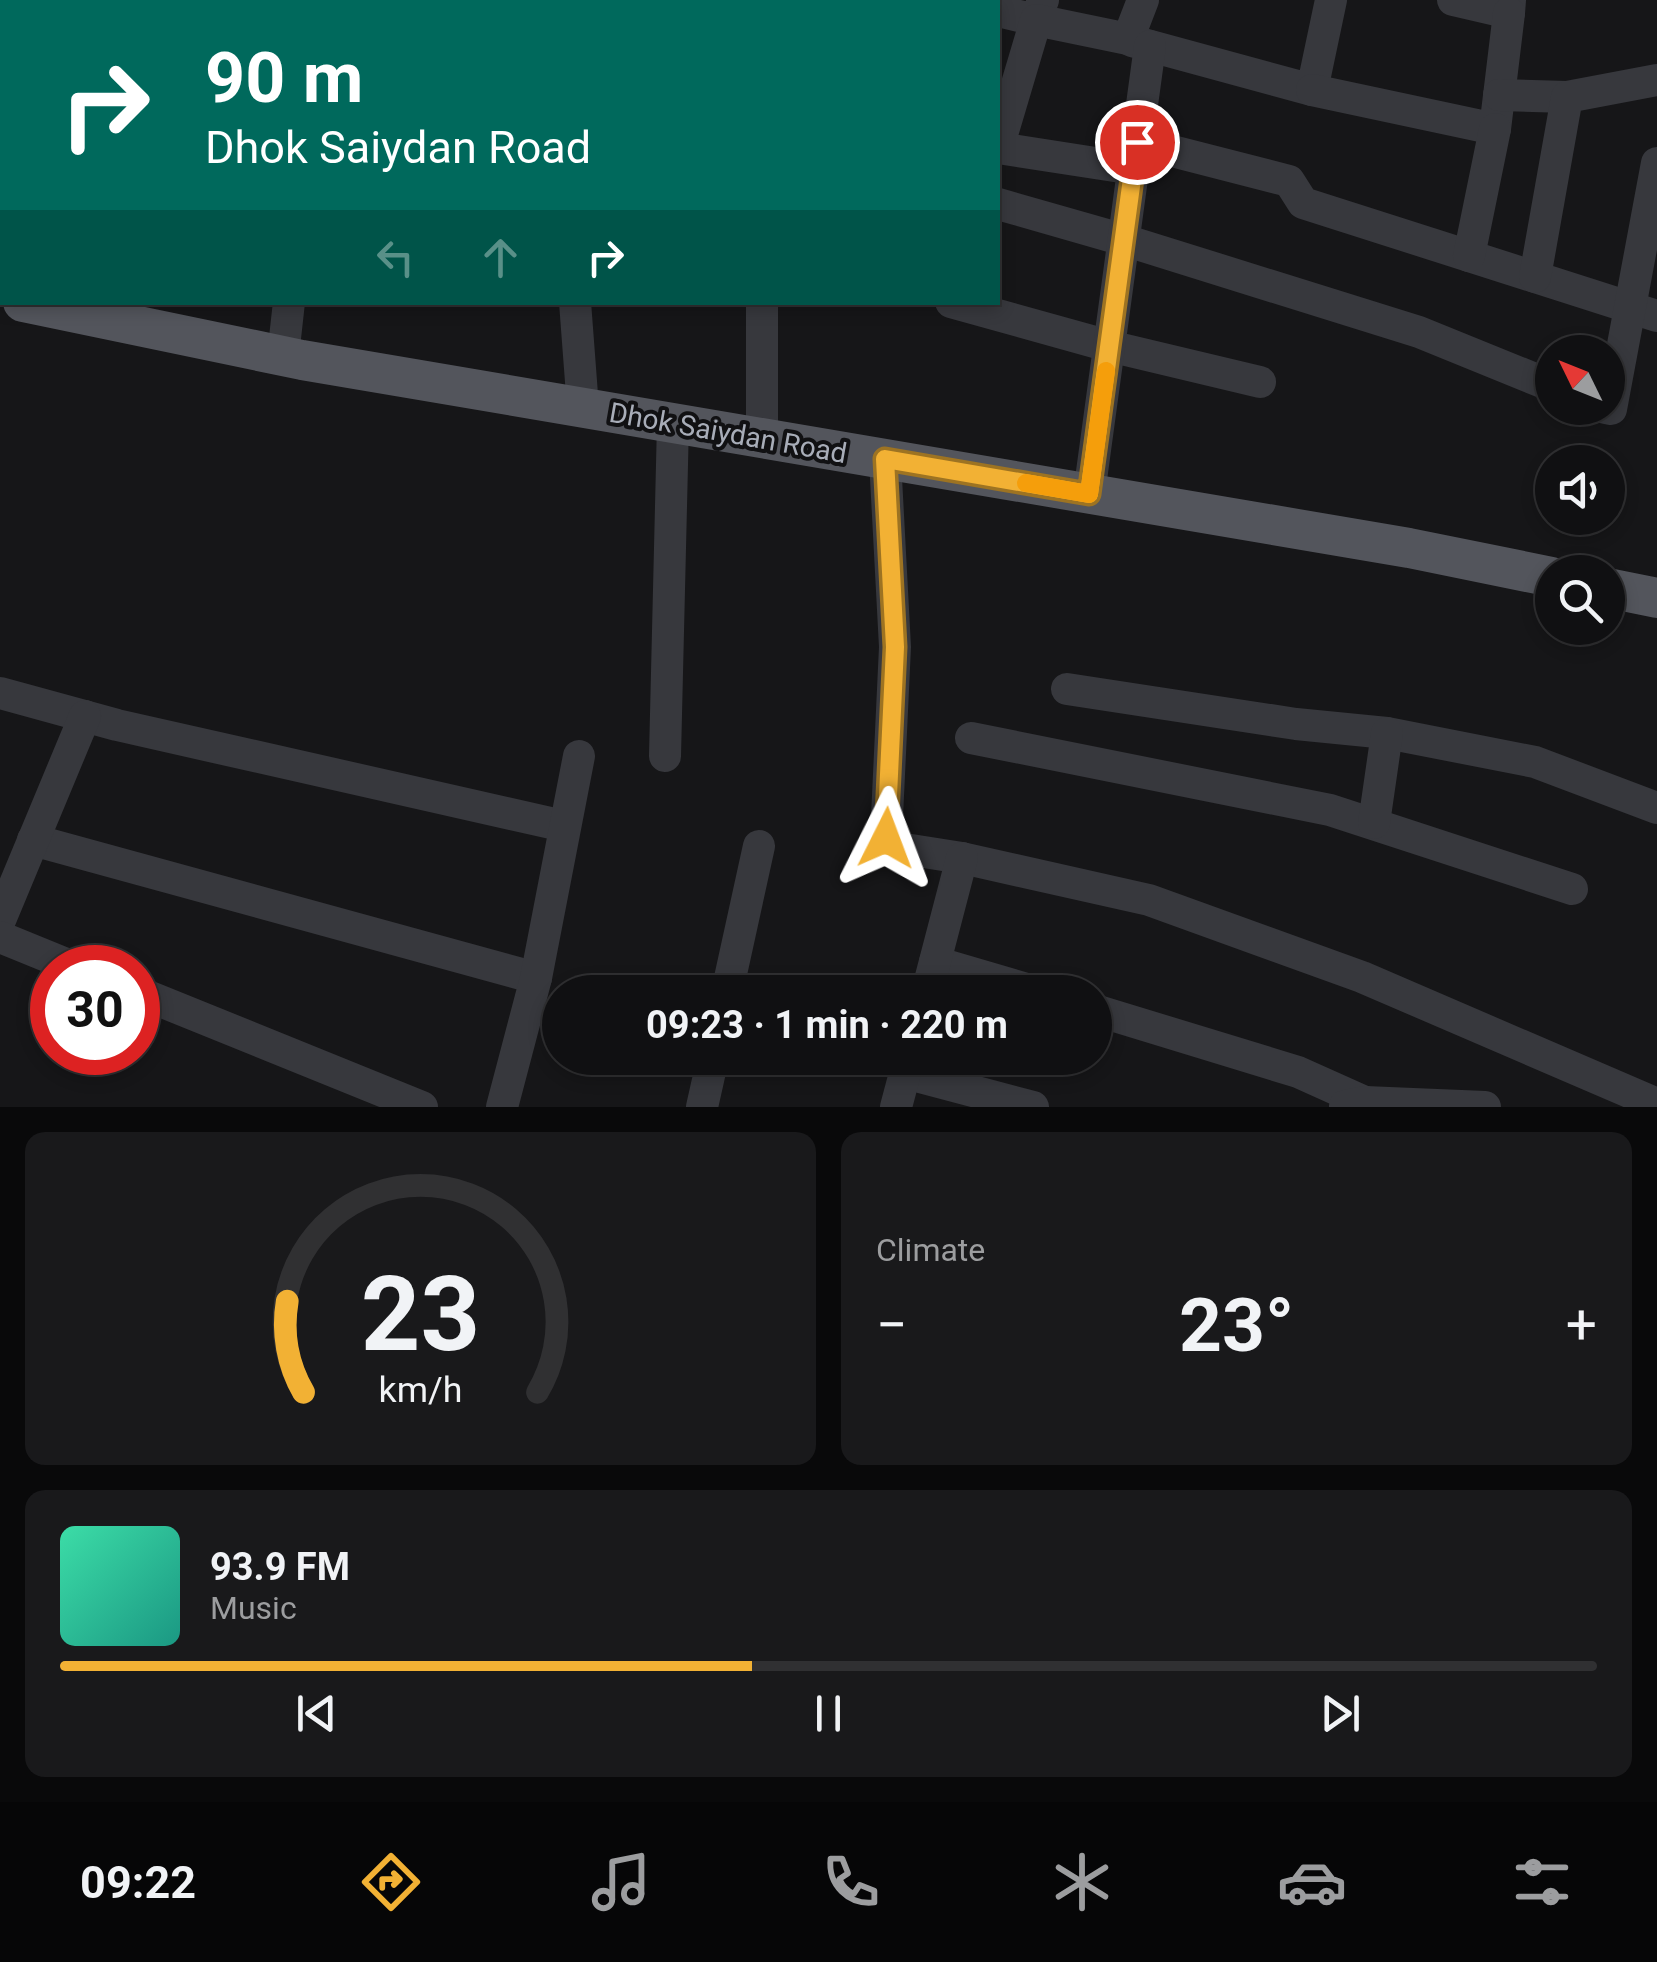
<!DOCTYPE html>
<html lang="en">
<head>
<meta charset="utf-8">
<style>
	body { margin:0; font-family:Roboto,sans-serif; background:#19191b; color:#f1f3f6; height:100vh; display:flex; flex-direction:column; font-size:38px; white-space:nowrap }
	* { box-sizing:border-box; margin:0 }
	p { font-size:32px; color:#9c9d9f }
	.icon { flex:none; width:55px; height:55px; fill:none; stroke:currentColor; stroke-width:2; stroke-linecap:round; stroke-linejoin:round }
	.map { position:relative; height:1107px; overflow:hidden }
	.drawer { display:flex; flex-direction:column; gap:25px; padding:25px; background:#09090a; flex:1 }
	.drawer>* { flex:none }
	.banner { position:absolute; left:0px; top:0px; width:1000px; height:305px; box-shadow:0 5px 15px #0003,0 0 0 2px #303032; background:#00695c; color:#fff; overflow:hidden }
	.needle { width:65px; rotate:313deg }
	.fabs { position:absolute; left:1535px; top:335px; display:grid; gap:20px }
	.fabs a { display:grid; place-items:center; width:90px; height:90px; border-radius:50%; background:#101012; box-shadow:0 5px 15px #0003,0 0 0 2px #303032; font-size:50px }
	.speed { position:absolute; left:30px; top:945px; display:flex; gap:20px; font-size:50px; font-weight:700; text-align:center }
	.speed>* { display:grid; place-content:center; width:130px; height:130px; border-radius:50%; background:#101012; box-shadow:0 5px 15px #0003,0 0 0 2px #303032; line-height:1 }
	.speed .limit { border:15px solid #d22; background:#fff; color:#111 }
	.pin { position:absolute; display:grid; place-items:center; width:85px; height:85px; color:#fff; margin:-42px; border:5px solid #fff; border-radius:50%; box-shadow:0 2px 10px #0007 }
	.me { position:absolute; width:110px; margin:-55px; rotate:3deg; stroke-linejoin:round; filter:drop-shadow(0 0 8px #0008) }
	.turn { display:flex; align-items:center; gap:35px; height:210px; padding:0 40px; font-size:45px }
	.turn .icon { width:130px; height:130px; stroke-width:2.5 }
	.turn b { display:block; font-size:70px; line-height:85px }
	.lanes { display:flex; align-items:center; height:95px; padding:0 40px; background:#0003; justify-content:center; gap:50px; direction:ltr }
	.lanes .off { opacity:.35 }
	.big { font-size:75px; font-weight:700; line-height:1.1 }
	.drawer .widget { flex:1; display:flex; flex-direction:column; justify-content:center; gap:15px; min-width:0; padding:0 35px; border-radius:20px; background:#19191b }
	.drawer .dial { align-items:center; gap:0 }
	.dial svg { height:260px; overflow:visible; fill:none; stroke:#303032; stroke-width:7; stroke-linecap:round; text-anchor:middle }
	.dial text { fill:#f1f3f6; stroke:none }
	.song { display:flex; align-items:center; gap:30px }
	.cover { width:120px; height:120px; border-radius:15px; background:linear-gradient(135deg,hsl(160 70% 55%),hsl(170 70% 35%)) }
	.played { height:10px; border-radius:5px; background:linear-gradient(90deg,#f2b134 45%,#303032 45%) }
	.keys { display:flex; justify-content:space-around; direction:ltr }
	.heat { display:flex; justify-content:space-between; align-items:center; font-size:55px; direction:ltr }
	.drawer .tiles { flex:1; display:grid; gap:25px; grid-template-columns:1fr 1fr }
	.widget:last-child { grid-column:span 2 }
	.trip { position:absolute; left:542px; top:975px; width:570px; height:100px; border-radius:50px; background:#101012; box-shadow:0 5px 15px #0003,0 0 0 2px #303032; font-weight:700; line-height:100px; text-align:center }
	.menu { display:flex; height:160px; justify-content:space-around; align-items:center; background:#060607; color:#9c9d9f }
	.menu .icon { width:70px; height:70px }
	.menu .current { color:#f2b134 }
	.menu b { font-size:45px; color:#f1f3f6 }
	.map>svg:first-child { display:block }
	.lines { fill:none; stroke-linecap:round; stroke-linejoin:round }
	.minor { stroke:#37383d; stroke-width:32 }
	.major { stroke:#53555c; stroke-width:40 }
	.route-casing { stroke:#9d7322; stroke-width:25 }
	.route { stroke:#f2b134; stroke-width:18 }
	.slow { stroke:#f59e0b; stroke-width:18 }
	.labels { text-anchor:middle; dominant-baseline:central; stroke-width:8; stroke-linejoin:round; paint-order:stroke }
	.street-label { font-size:28px; fill:#a8adb8; stroke:#111113 }
</style>
</head>
<body>
<div class="map">
<svg width="1657" height="1107" viewBox="0 0 1657 1107">
	<rect width="100%" height="100%" fill="#161618"/>
	<g class="lines">
		<g class="minor">
			<polyline points="552,0 552,2"/>
			<polyline points="943,0 955,2"/>
			<polyline points="1453,0 1509,13 1510,0"/>
			<polyline points="64,2 65,0"/>
			<polyline points="202,2 203,0"/>
			<polyline points="325,2 325,0"/>
			<polyline points="762,2 762,0"/>
			<polyline points="998,11 1036,20 1043,0"/>
			<polyline points="1132,41 1312,90 1331,0"/>
			<polyline points="1312,90 1495,129 1509,13"/>
			<polyline points="1499,95 1567,97"/>
			<polyline points="0,128 2,123"/>
			<polyline points="1137,142 1289,181 1303,203 1657,316"/>
			<polyline points="1134,169 998,148 1036,20 1128,39 1143,0"/>
			<polyline points="998,204 1124,240 1419,332 1552,386"/>
			<polyline points="1469,256 1495,129"/>
			<polyline points="1535,277 1567,97 1657,80"/>
			<polyline points="575,302 583,408"/>
			<polyline points="762,302 762,438"/>
			<polyline points="951,302 1109,346 1260,382"/>
			<polyline points="283,356 289,302"/>
			<polyline points="1606,408 1611,409 1657,163"/>
			<polyline points="885,459 895,647 886,838 892,847 962,858 1149,900 1362,977 1657,1104"/>
			<polyline points="1089,494 1150,46"/>
			<polyline points="1067,689 1296,724 1387,733 1535,762 1657,808"/>
			<polyline points="0,693 117,725 564,826"/>
			<polyline points="971,738 1330,810 1572,889"/>
			<polyline points="665,756 673,423"/>
			<polyline points="1374,823 1387,733"/>
			<polyline points="33,840 536,978"/>
			<polyline points="0,920 85,716"/>
			<polyline points="0,937 76,968"/>
			<polyline points="935,962 1037,992"/>
			<polyline points="138,992 422,1107"/>
			<polyline points="727,992 759,846"/>
			<polyline points="927,992 962,858"/>
			<polyline points="1095,1010 1298,1072 1365,1102"/>
			<polyline points="905,1073 1033,1107"/>
			<polyline points="1345,1106 1365,1102 1485,1107"/>
			<polyline points="502,1107 536,978 579,756"/>
			<polyline points="702,1107 713,1058"/>
			<polyline points="896,1107 909,1058"/>
		</g>
		<g class="major">
			<polyline points="23,302 302,360 1409,548 1552,577"/>
			<polyline points="1608,588 1657,598"/>
		</g>
	</g>
	<g class="lines">
		<g class="route-casing">
			<polyline id="route" points="886,838 895,647 885,459 1089,494 1137,142"/>
		</g>
		<use href="#route" class="route"/>
		<polyline class="slow" points="1026,483 1089,494 1106,371"/>
	</g>
	<g class="labels">
		<g class="street-label">
			<text transform="translate(728 433) rotate(10)">Dhok Saiydan Road</text>
		</g>
	</g>
</svg>
<div class="fabs">
<a><svg class="needle" viewBox="-14 -14 28 28"><path d="M0-13l5 13h-10z" fill="#e53935"/><path d="M0 13l5-13h-10z" fill="#9c9d9f"/></svg></a>
<a><svg class="icon" aria-label="sound" viewBox="0 0 24 24"><path d="M4 9h4l5-4v14l-5-4H4zM17 9q2 3 0 6"/></svg></a>
<a><svg class="icon" aria-label="search" viewBox="0 0 24 24"><circle cx="10" cy="10" r="6"/><path d="M15 15l6 6"/></svg></a>
</div>
<div class="speed"><div class="limit">30</div></div>
<div class="pin" style="left:1137px;top:142px;background:#d93025"><svg class="icon" aria-label="arrive" viewBox="0 0 24 24"><path d="M6 21V4h12l-3 4 3 4H6"/></svg></div>
<svg class="me" style="left:886px;top:838px" viewBox="-20 -20 40 40"><path d="M0-17L14 15 0 8-14 15z" fill="#f2b134" stroke="#fff" stroke-width="4"/></svg>
<div class="trip">09:23 · 1 min · 220 m</div>
<div class="banner">
<div class="turn"><svg class="icon" aria-label="right" viewBox="0 0 24 24"><path d="M7 20v-9h11M14 6l5 5-5 5"/></svg><div><b>90 m</b>Dhok Saiydan Road</div></div>
<div class="lanes"><svg class="icon off" aria-label="left" viewBox="0 0 24 24"><path d="M17 20v-9H6M10 6l-5 5 5 5"/></svg><svg class="icon off" aria-label="ahead" viewBox="0 0 24 24"><path d="M12 20V5M6 11l6-6 6 6"/></svg><svg class="icon" aria-label="right" viewBox="0 0 24 24"><path d="M7 20v-9h11M14 6l5 5-5 5"/></svg></div>
</div>
</div>
<section class="drawer">
<div class="tiles">
<div class="widget dial"><svg viewBox="0 0 100 80">
<path d="M14 69A42 42 0 1 1 86 69"/>
<path d="M14 69A42 42 0 0 1 9 41" stroke="#f2b134"/>
<text x="50" y="56" font-size="32" font-weight="700">23</text>
<text x="50" y="72" font-size="11">km/h</text>
</svg></div>
<div class="widget"><p>Climate</p>
<div class="heat"><a>−</a><b class="big">23°</b><a>+</a></div>
</div>
<div class="widget">
<div class="song"><i class="cover"></i><div><b>93.9 FM</b><p>Music</p></div></div>
<div class="played"></div>
<div class="keys"><svg class="icon" aria-label="previous" viewBox="0 0 24 24"><path d="M18 5L8 12l10 7zM5 5v14"/></svg><svg class="icon" aria-label="pause" viewBox="0 0 24 24"><path d="M8 5v14M16 5v14"/></svg><svg class="icon" aria-label="next" viewBox="0 0 24 24"><path d="M6 5l10 7-10 7zM19 5v14"/></svg></div>
</div>
</div>
</section>
<nav class="menu">
<b>09:22</b>
<svg class="icon current" aria-label="directions" viewBox="0 0 24 24"><path d="M12 3l9 9-9 9-9-9zM9 14v-3h6M13 9l2 2-2 2"/></svg>
<svg class="icon" aria-label="music" viewBox="0 0 24 24"><path d="M9 18V5l10-2v13"/><circle cx="6" cy="18" r="3"/><circle cx="16" cy="16" r="3"/></svg>
<svg class="icon" aria-label="phone" viewBox="0 0 24 24"><path d="M5 4h4l2 5-3 2q2 4 5 5l2-3 5 2v4C11 20 4 13 5 4z"/></svg>
<svg class="icon" aria-label="climate" viewBox="0 0 24 24"><path d="M12 3v18M4 7l16 10M4 17L20 7"/></svg>
<svg class="icon" aria-label="car" viewBox="0 0 24 24"><path d="M5 17H2v-5l4-1 3-4h7l3 4 3 1v5h-3M9 17h6M6 11h13"/><circle cx="7" cy="17" r="2"/><circle cx="17" cy="17" r="2"/></svg>
<svg class="icon" aria-label="filters" viewBox="0 0 24 24"><path d="M4 7h16M4 17h16"/><circle cx="9" cy="7" r="2"/><circle cx="15" cy="17" r="2"/></svg>
</nav>
</body>
</html>
